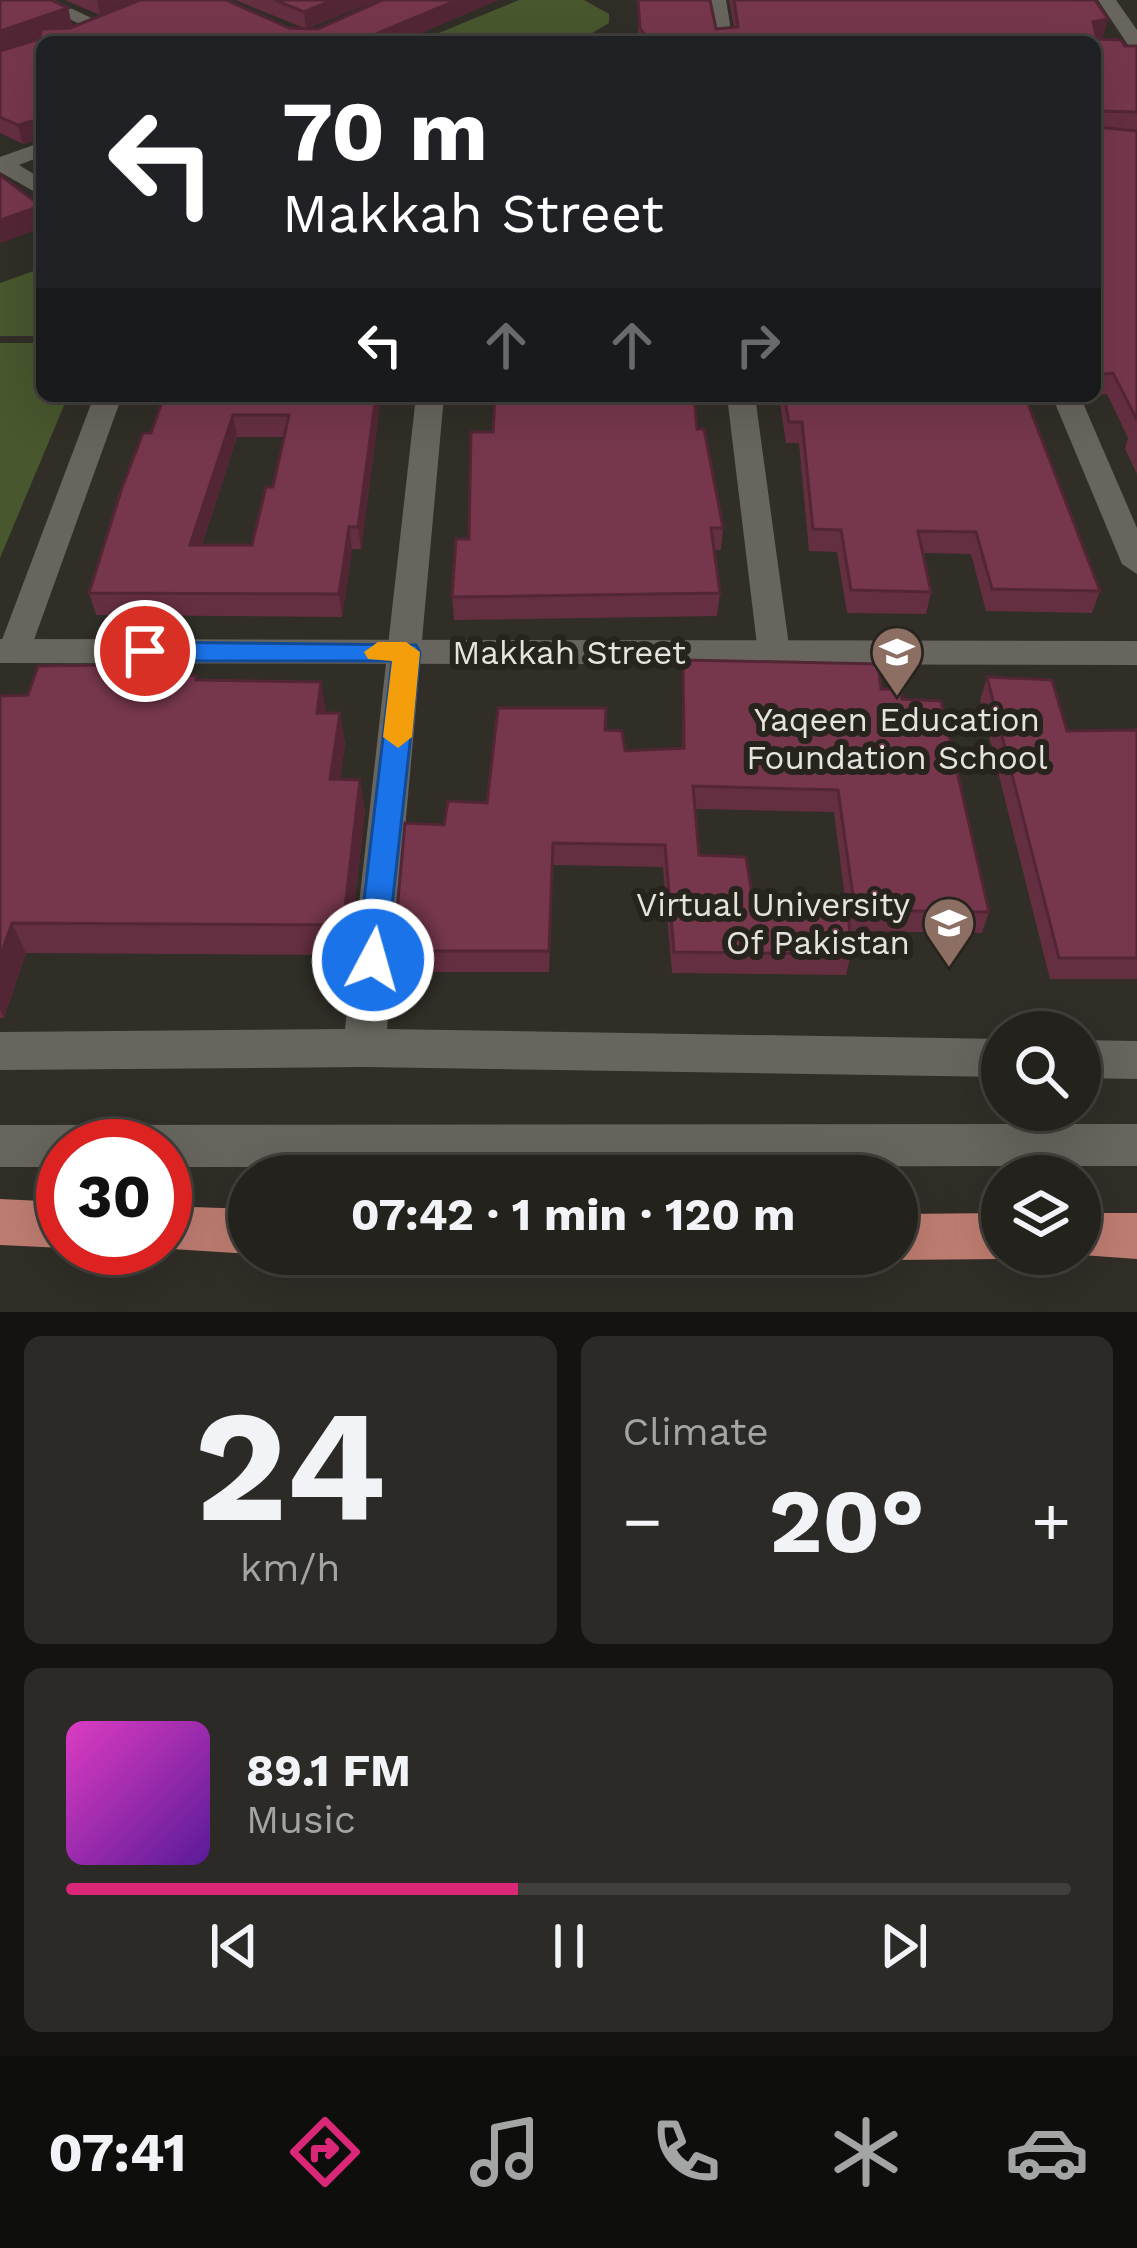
<!DOCTYPE html>
<html lang="en">
<head>
<meta charset="utf-8">
<style>
	body { margin:0; font-family:"Work Sans",sans-serif; background:#2c2a26; color:#f1f3f6; height:100vh; display:flex; flex-direction:column; font-size:45px; white-space:nowrap }
	* { box-sizing:border-box; margin:0 }
	p { font-size:39px; color:#a3a4a4 }
	.icon { flex:none; width:66px; height:66px; fill:none; stroke:currentColor; stroke-width:2; stroke-linecap:round; stroke-linejoin:round }
	.map { position:relative; height:1312px; overflow:hidden }
	.drawer { display:flex; flex-direction:column; gap:24px; padding:24px; background:#141310; flex:1 }
	.drawer>* { flex:none }
	.hud { position:absolute; left:36px; top:36px; width:1065px; height:366px; border-radius:18px; box-shadow:0 12px 48px #0002,0 0 0 3px #413f3b; background:#202124; color:#fff; overflow:hidden }
	.fabs { position:absolute; left:981px; top:1011px; display:grid; gap:24px }
	.fabs a { display:grid; place-items:center; width:120px; height:120px; border-radius:50%; background:#24221d; box-shadow:0 12px 48px #0002,0 0 0 3px #413f3b; font-size:60px }
	.speed { position:absolute; left:36px; top:1119px; display:flex; gap:24px; font-size:60px; font-weight:700; text-align:center }
	.speed>* { display:grid; place-content:center; width:156px; height:156px; border-radius:50%; background:#24221d; box-shadow:0 12px 48px #0002,0 0 0 3px #413f3b; line-height:1 }
	.speed .limit { border:18px solid #d22; background:#fff; color:#111 }
	.pin { position:absolute; display:grid; place-items:center; width:102px; height:102px; color:#fff; margin:-51px; border:6px solid #fff; border-radius:50%; box-shadow:0 3px 12px #0007 }
	.me { position:absolute; width:132px; margin:-66px; rotate:6deg; stroke-linejoin:round; filter:drop-shadow(0 0 9px #0008) }
	.turn { display:flex; align-items:center; gap:42px; height:252px; padding:0 48px; font-size:54px }
	.turn .icon { width:156px; height:156px; stroke-width:2.5 }
	.turn b { display:block; font-size:84px; line-height:102px }
	.lanes { display:flex; align-items:center; height:114px; padding:0 48px; background:#0003; justify-content:center; gap:60px; direction:ltr }
	.lanes .off { opacity:.35 }
	.big { font-size:90px; font-weight:700; line-height:1.1 }
	.drawer .tile { flex:1; display:flex; flex-direction:column; justify-content:center; gap:18px; min-width:0; padding:0 42px; border-radius:18px; background:#2c2a26 }
	.drawer .dial { align-items:center; gap:0 }
	.dial b { font-size:156px; line-height:1 }
	.song { display:flex; align-items:center; gap:36px }
	.cover { width:144px; height:144px; border-radius:18px; background:linear-gradient(135deg,hsl(310 70% 55%),hsl(270 70% 35%)) }
	.played { height:12px; border-radius:6px; background:linear-gradient(90deg,#db2777 45%,#413f3b 45%) }
	.keys { display:flex; justify-content:space-around; direction:ltr }
	.heat { display:flex; justify-content:space-between; align-items:center; font-size:66px; direction:ltr }
	.drawer .tiles { flex:1; display:grid; gap:24px; grid-template-columns:1fr 1fr }
	.tile:last-child { grid-column:span 2 }
	.trip { position:absolute; left:228px; top:1155px; width:690px; height:120px; border-radius:60px; background:#24221d; box-shadow:0 12px 48px #0002,0 0 0 3px #413f3b; font-weight:700; line-height:120px; text-align:center }
	.tab-bar { display:flex; height:192px; justify-content:space-around; align-items:center; background:#0e0e0c; color:#a3a4a4 }
	.tab-bar .icon { width:84px; height:84px }
	.tab-bar .selected { color:#db2777 }
	.tab-bar b { font-size:54px; color:#f1f3f6 }
	.map>svg:first-child { display:block }
	.green { fill:#48572e }
	.lines { fill:none; stroke-linecap:round; stroke-linejoin:round }
	.minor { fill:#67655d; fill-rule:evenodd }
	.tertiary { fill:#67655d; fill-rule:evenodd }
	.secondary { fill:#67655d; fill-rule:evenodd }
	.primary { fill:#bf7d71; fill-rule:evenodd }
	.wall { fill:#652f42; fill-rule:evenodd }
	.shaded-wall { fill:#532636 }
	.building { fill:#76374d; stroke:#532636; stroke-width:3; fill-rule:evenodd }
	.route { fill:#1a73e8; stroke:#114b97; stroke-width:3 }
	.slow { fill:#f59e0b }
	.labels { text-anchor:middle; dominant-baseline:central; stroke-width:12; stroke-linejoin:round; paint-order:stroke }
	.street-label { font-size:33px; fill:#e4e3de; stroke:#26241d }
	.poi-label { font-size:33px; fill:#e4e3de; stroke:#26241d }
</style>
</head>
<body>
<div class="map">
<svg width="1137" height="1312" viewBox="0 0 1137 1312">
	<rect width="100%" height="100%" fill="#302e27"/>
	<g class="green">
		<polygon points="519,0 584,0 609,14 609,23 577,42 417,42"/>
		<polygon points="42,268 42,336 0,336 0,283"/>
		<polygon points="0,343 42,343 42,396 68,396 0,558"/>
	</g>
	<g class="lines">
		<g class="minor">
			<polygon points="30,0 54,0 108,26 92,30"/>
			<polygon points="708,0 726,0 733,42 715,42"/>
			<polygon points="1098,0 1116,0 1137,30 1137,50 1130,48"/>
			<polygon points="42,142 42,156 19,165 42,179 42,196 0,172 0,157"/>
			<polygon points="94,396 122,396 30,651 26,659 2,659 0,645"/>
			<polygon points="416,396 444,396 387,1029 1002,1039 1002,1077 364,1067 0,1070 0,1032 345,1029"/>
			<polygon points="727,396 755,396 790,653 774,665 758,653"/>
			<polygon points="1052,396 1080,396 1137,528 1137,574 1122,564"/>
			<polygon points="1080,1040 1137,1041 1137,1079 1080,1078"/>
		</g>
		<polygon class="tertiary" points="0,639 1137,641 1137,665 0,663"/>
		<polygon class="secondary" points="1137,1124 1137,1166 165,1167 165,1146 63,1146 63,1167 0,1167 0,1125"/>
		<g class="primary">
			<polygon points="0,1199 63,1202 63,1248 0,1245"/>
			<polygon points="165,1206 249,1209 251,1254 156,1248 165,1248"/>
			<polygon points="1002,1213 1002,1254 1014,1254 1002,1259 897,1260 882,1254 897,1254 897,1214"/>
			<polygon points="1080,1213 1137,1213 1137,1259 1068,1254 1080,1254"/>
		</g>
	</g>
	<g class="wall">
		<polygon points="65,0 226,0 289,28 304,28 235,0 379,0 308,28 318,29 383,0 498,0 400,42 42,42 42,139 23,144 0,133 0,51 39,39 68,8 72,26 64,28 70,28 119,9 100,15"/>
		<polygon points="637,0 716,29 734,27 729,0 1095,0 1103,37 1097,39 1125,46 1137,46 1137,474 1125,449 1128,438 1107,394 1096,395 1095,392 1095,42 639,42"/>
		<path d="M164,396h217l-20,153h-9l-10,68 -246,-2 -7,-22zM237,437h47l-11,50 -21,58h-50z"/>
		<polygon points="779,396 1025,396 1100,591 1092,613 986,611 971,554 923,553 931,592 926,614 847,613 837,552 809,551 799,443 786,443"/>
		<polygon points="697,429 723,528 721,550 714,550 720,593 717,616 454,620 452,597 469,539 493,432"/>
		<path d="M683,660l198,29 21,10 87,213 -7,21 -132,-2 1,23 -5,21 -174,-2 -9,-106 -110,-2 -4,107h-134l-2,-17h-15l-3,-22 49,-108 43,-22 119,-73 19,21 57,-3v-66zM695,809l139,3 12,94 -93,-5 -54,-46z"/>
		<polygon points="113,665 118,678 321,682 326,713 340,713 345,744 340,779 360,780 365,811 349,955 26,953 4,1018 0,1018 0,696 28,695"/>
		<polygon points="987,677 1067,731 1137,730 1137,979 1050,979 980,700"/>
	</g>
	<g class="shaded-wall">
		<polygon points="97,0 143,0 100,15"/>
		<polygon points="333,0 379,0 306,29 304,12"/>
		<polygon points="457,0 498,0 400,42 357,42"/>
		<polygon points="68,8 72,26 0,50 0,31"/>
		<polygon points="1108,19 1103,37 1088,39 1093,22"/>
		<polygon points="40,119 42,139 23,144 18,125"/>
		<polygon points="41,206 42,228 0,243 0,220"/>
		<polygon points="376,396 381,396 361,549 358,527"/>
		<polygon points="233,415 237,437 195,567 190,545"/>
		<polygon points="349,527 352,549 342,617 339,594"/>
		<polygon points="321,682 326,713 317,713"/>
		<polygon points="340,713 345,744 336,810 330,779"/>
		<polygon points="360,780 365,811 349,955 343,925"/>
		<polygon points="12,923 26,953 4,1018 0,1009 0,957"/>
	</g>
	<g class="building">
		<polygon points="0,0 51,0 68,8 0,31"/>
		<polygon points="140,0 226,0 289,28 318,29 383,0 457,0 357,42 42,42 42,136 40,119 18,125 0,117 0,51 39,39 42,29 70,28"/>
		<polygon points="275,0 333,0 304,12"/>
		<polygon points="638,0 710,0 716,29 738,27 734,0 1095,0 1108,19 1093,22 1097,39 1121,40 1125,46 1137,46 1137,112 1100,111 1096,127 1137,131 1137,420 1113,373 1103,374 1095,358 1095,42 650,42 640,28"/>
		<polygon points="0,175 41,206 0,220"/>
		<path d="M164,396h212l-18,131h-9l-10,67 -250,-1 33,-105 21,-55h8zM233,415h56l-16,72h-7l-14,58h-62z"/>
		<polygon points="495,396 694,396 697,429 704,429 723,528 711,528 720,593 452,597 456,539 469,539 471,432 493,432"/>
		<polygon points="784,396 1025,396 1100,591 992,589 976,532 918,531 931,592 851,590 841,530 813,529 802,422 789,422"/>
		<polygon points="683,660 878,664 881,689 901,689 902,699 941,701 989,912 855,910 838,790 693,786 699,855 746,857 753,901 848,906 851,954 674,952 665,845 553,843 549,951 412,951 413,934 395,933 405,823 444,825 448,801 487,803 498,708 606,708 605,730 622,731 625,751 684,748"/>
		<polygon points="113,665 110,678 196,675 196,680 321,682 317,713 340,713 330,779 360,780 343,925 12,923 0,957 0,696 28,695 38,666"/>
		<polygon points="987,677 1052,680 1067,731 1137,730 1137,958 1059,958"/>
	</g>
	<polygon class="route" points="145,642 416,645 420,652 385,970 362,970 357,960 392,661 145,661 131,651"/>
	<polygon class="slow" points="378,642 406,642 420,652 412,737 398,748 383,737 392,661 368,659 364,652"/>
	<defs>
		<g id="school-pin" transform="scale(2.7)"><path d="M0 17L-7.5 6A9.5 9.5 0 1 1 7.5 6Z" fill="#8d6e63" stroke="#26241d"/><path d="M0-5L7-2L0 1L-7-2ZM-4 1L0 2.5L4 1V4Q0 6-4 4Z" fill="#fff"/></g>
	</defs>
	<g fill-rule="evenodd">
		<use href="#school-pin" x="897" y="652"/>
		<use href="#school-pin" x="949" y="923"/>
	</g>
	<g class="labels">
		<g class="street-label">
			<text x="569" y="652">Makkah Street</text>
		</g>
		<g class="poi-label">
			<text x="897" y="719">Yaqeen Education<tspan x="897" dy="38">Foundation School</tspan></text>
			<text x="910" y="904" text-anchor="end">Virtual University<tspan x="910" dy="38">Of Pakistan</tspan></text>
		</g>
	</g>
</svg>
<div class="fabs">
<a><svg class="icon" aria-label="search" viewBox="0 0 24 24"><circle cx="10" cy="10" r="6"/><path d="M15 15l6 6"/></svg></a>
<a><svg class="icon" aria-label="layers" viewBox="0 0 24 24"><path d="M12 4l9 5-9 5-9-5zM3 14l9 5 9-5"/></svg></a>
</div>
<div class="speed"><div class="limit">30</div></div>
<div class="pin" style="left:145px;top:651px;background:#d93025"><svg class="icon" aria-label="arrive" viewBox="0 0 24 24"><path d="M6 21V4h12l-3 4 3 4H6"/></svg></div>
<svg class="me" style="left:373px;top:960px" viewBox="-20 -20 40 40"><circle r="17" fill="#1a73e8" stroke="#fff" stroke-width="3"/><path d="M0-11L8 9 0 5-8 9z" fill="#fff"/></svg>
<div class="trip">07:42 · 1 min · 120 m</div>
<div class="hud">
<div class="turn"><svg class="icon" aria-label="left" viewBox="0 0 24 24"><path d="M17 20v-9H6M10 6l-5 5 5 5"/></svg><div><b>70 m</b>Makkah Street</div></div>
<div class="lanes"><svg class="icon" aria-label="left" viewBox="0 0 24 24"><path d="M17 20v-9H6M10 6l-5 5 5 5"/></svg><svg class="icon off" aria-label="ahead" viewBox="0 0 24 24"><path d="M12 20V5M6 11l6-6 6 6"/></svg><svg class="icon off" aria-label="ahead" viewBox="0 0 24 24"><path d="M12 20V5M6 11l6-6 6 6"/></svg><svg class="icon off" aria-label="right" viewBox="0 0 24 24"><path d="M7 20v-9h11M14 6l5 5-5 5"/></svg></div>
</div>
</div>
<section class="drawer">
<div class="tiles">
<div class="tile dial"><b>24</b><p>km/h</p></div>
<div class="tile"><p>Climate</p>
<div class="heat"><a>−</a><b class="big">20°</b><a>+</a></div>
</div>
<div class="tile">
<div class="song"><i class="cover"></i><div><b>89.1 FM</b><p>Music</p></div></div>
<div class="played"></div>
<div class="keys"><svg class="icon" aria-label="previous" viewBox="0 0 24 24"><path d="M18 5L8 12l10 7zM5 5v14"/></svg><svg class="icon" aria-label="pause" viewBox="0 0 24 24"><path d="M8 5v14M16 5v14"/></svg><svg class="icon" aria-label="next" viewBox="0 0 24 24"><path d="M6 5l10 7-10 7zM19 5v14"/></svg></div>
</div>
</div>
</section>
<nav class="tab-bar">
<b>07:41</b>
<svg class="icon selected" aria-label="directions" viewBox="0 0 24 24"><path d="M12 3l9 9-9 9-9-9zM9 14v-3h6M13 9l2 2-2 2"/></svg>
<svg class="icon" aria-label="music" viewBox="0 0 24 24"><path d="M9 18V5l10-2v13"/><circle cx="6" cy="18" r="3"/><circle cx="16" cy="16" r="3"/></svg>
<svg class="icon" aria-label="phone" viewBox="0 0 24 24"><path d="M5 4h4l2 5-3 2q2 4 5 5l2-3 5 2v4C11 20 4 13 5 4z"/></svg>
<svg class="icon" aria-label="climate" viewBox="0 0 24 24"><path d="M12 3v18M4 7l16 10M4 17L20 7"/></svg>
<svg class="icon" aria-label="car" viewBox="0 0 24 24"><path d="M5 17H2v-5l4-1 3-4h7l3 4 3 1v5h-3M9 17h6M6 11h13"/><circle cx="7" cy="17" r="2"/><circle cx="17" cy="17" r="2"/></svg>
</nav>
</body>
</html>
